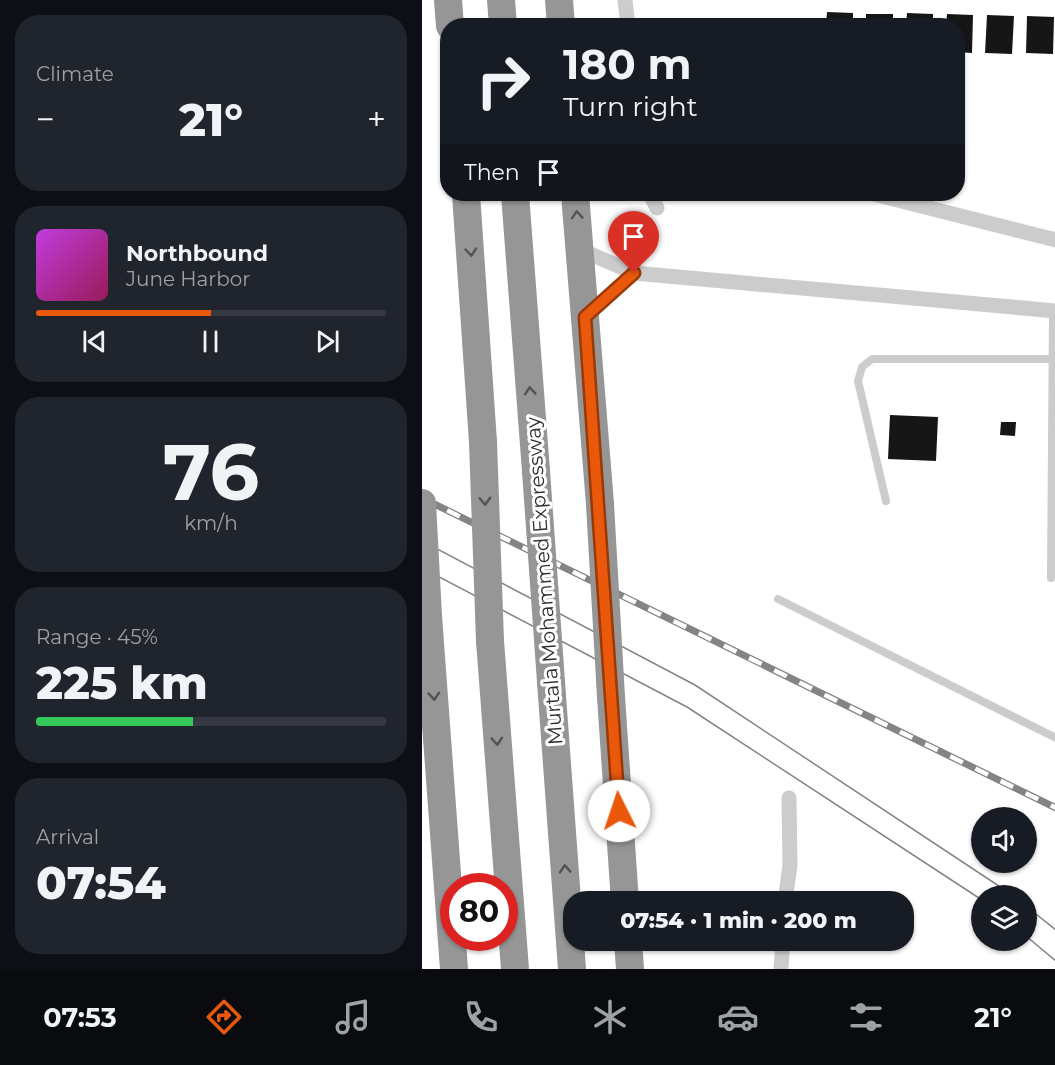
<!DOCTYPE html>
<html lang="en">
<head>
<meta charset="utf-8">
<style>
	body { margin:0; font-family:Montserrat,sans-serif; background:#20242c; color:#f1f3f6; height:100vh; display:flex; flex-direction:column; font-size:22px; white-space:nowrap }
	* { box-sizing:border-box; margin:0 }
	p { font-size:20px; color:#9ea1a6 }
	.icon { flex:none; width:33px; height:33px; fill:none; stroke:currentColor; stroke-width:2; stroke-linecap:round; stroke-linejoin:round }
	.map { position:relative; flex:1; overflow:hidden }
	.drawer { display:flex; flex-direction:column; gap:15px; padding:15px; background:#0d0f14; width:422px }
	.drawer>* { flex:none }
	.hud { position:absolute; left:18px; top:18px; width:525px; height:183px; border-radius:24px; box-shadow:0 2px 4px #0004; background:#171b24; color:#f1f3f6; overflow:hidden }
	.controls { position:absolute; left:549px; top:807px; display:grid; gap:12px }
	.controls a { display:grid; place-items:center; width:66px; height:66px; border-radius:50%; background:#171b24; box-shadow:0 2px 4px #0004; font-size:30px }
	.speed { position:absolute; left:18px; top:873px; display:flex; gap:12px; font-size:30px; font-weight:700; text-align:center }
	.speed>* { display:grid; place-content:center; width:78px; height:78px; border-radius:50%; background:#171b24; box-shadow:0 2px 4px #0004; line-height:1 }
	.speed .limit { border:9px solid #d22; background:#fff; color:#111 }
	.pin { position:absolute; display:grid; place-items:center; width:51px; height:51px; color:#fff; margin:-62px -26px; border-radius:50% 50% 50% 0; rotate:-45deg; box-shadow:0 0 6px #0007 }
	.pin .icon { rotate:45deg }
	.me { position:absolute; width:66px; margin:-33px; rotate:356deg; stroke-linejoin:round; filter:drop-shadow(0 0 4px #0008) }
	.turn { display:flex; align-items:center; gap:21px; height:126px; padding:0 24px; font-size:27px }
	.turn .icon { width:78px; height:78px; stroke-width:2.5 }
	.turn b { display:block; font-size:42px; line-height:51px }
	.then { display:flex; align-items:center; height:57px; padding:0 24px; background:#0003; gap:12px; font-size:22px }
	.big { font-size:45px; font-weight:800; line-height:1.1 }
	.drawer .widget { flex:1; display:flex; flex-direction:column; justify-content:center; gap:9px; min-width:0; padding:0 21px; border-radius:24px; background:#20242c }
	.drawer .dial { align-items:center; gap:0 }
	.dial b { font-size:78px; line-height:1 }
	.song { display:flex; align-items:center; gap:18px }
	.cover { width:72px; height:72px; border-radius:9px; background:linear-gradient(135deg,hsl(290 70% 55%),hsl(330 70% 35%)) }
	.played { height:6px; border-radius:3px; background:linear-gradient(90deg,#ea580c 50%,#363941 50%) }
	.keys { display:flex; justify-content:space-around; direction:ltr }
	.heat { display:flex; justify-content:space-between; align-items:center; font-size:33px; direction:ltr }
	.charge { height:9px; border-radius:4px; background:linear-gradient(90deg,#34c759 45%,#363941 0) }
	.trip { position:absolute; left:141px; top:891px; width:351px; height:60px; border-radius:24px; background:#171b24; box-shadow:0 2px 4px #0004; font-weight:800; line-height:60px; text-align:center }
	.tab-bar { display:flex; height:96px; justify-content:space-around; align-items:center; background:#090b0e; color:#9ea1a6 }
	.tab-bar .icon { width:42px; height:42px }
	.tab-bar .active { color:#ea580c }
	.tab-bar b { font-size:27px; color:#f1f3f6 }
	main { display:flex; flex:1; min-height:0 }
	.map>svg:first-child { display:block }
	.building { fill:#161616 }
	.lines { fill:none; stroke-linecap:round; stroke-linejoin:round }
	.lane { stroke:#ccc; stroke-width:8 }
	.street { stroke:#ccc; stroke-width:15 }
	.highway { stroke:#969696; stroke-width:28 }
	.tram { stroke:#848484; stroke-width:1.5 }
	.rail-casing { stroke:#848484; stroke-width:7 }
	.rail { stroke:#fff; stroke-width:4.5; stroke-dasharray:14; stroke-linecap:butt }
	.highway-bridge { stroke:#969696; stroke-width:28 }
	.oneway { stroke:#535353 }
	.route-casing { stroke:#983908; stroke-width:15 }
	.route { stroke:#ea580c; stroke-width:10 }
	.labels { text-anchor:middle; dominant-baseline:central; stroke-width:6; stroke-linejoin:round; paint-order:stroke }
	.street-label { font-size:20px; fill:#2f2f2f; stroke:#fff }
</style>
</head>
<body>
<main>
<section class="drawer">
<div class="widget"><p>Climate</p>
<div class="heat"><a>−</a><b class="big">21°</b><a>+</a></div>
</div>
<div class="widget">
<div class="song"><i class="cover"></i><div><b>Northbound</b><p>June Harbor</p></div></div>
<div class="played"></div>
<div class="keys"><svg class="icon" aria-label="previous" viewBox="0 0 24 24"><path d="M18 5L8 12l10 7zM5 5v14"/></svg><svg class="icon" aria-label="pause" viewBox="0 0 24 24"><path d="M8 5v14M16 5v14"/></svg><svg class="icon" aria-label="next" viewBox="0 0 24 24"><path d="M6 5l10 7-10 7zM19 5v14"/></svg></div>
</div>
<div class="widget dial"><b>76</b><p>km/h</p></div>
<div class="widget"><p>Range · 45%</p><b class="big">225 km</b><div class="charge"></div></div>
<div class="widget"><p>Arrival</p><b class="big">07:54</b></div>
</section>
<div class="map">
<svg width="634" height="969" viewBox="0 0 634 969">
	<rect width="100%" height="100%" fill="#fff"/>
	<g class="building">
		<polygon points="405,12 431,13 431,26 404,26"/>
		<polygon points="485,13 511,14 511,26 484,26"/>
		<rect x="444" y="14" width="27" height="12"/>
		<polygon points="525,14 551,15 550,53 536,52 536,26 524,26"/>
		<polygon points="565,15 592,16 590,54 563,53"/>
		<polygon points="605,16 632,17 631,54 604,53"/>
		<polygon points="468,415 516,417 514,461 466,459"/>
		<polygon points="579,422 594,422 593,436 578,435"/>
	</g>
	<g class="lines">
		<g class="lane">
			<polyline points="464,501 436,381 440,367 450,359 631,359"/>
			<polyline points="629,578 631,311"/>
			<polyline points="356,599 634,738"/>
		</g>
		<g class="street">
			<polyline points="203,0 206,26"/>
			<polyline points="228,194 235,208"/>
			<polyline points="452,194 634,240"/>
			<polyline points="157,249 212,273 634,311"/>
			<polyline points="163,317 212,273"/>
			<polyline points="363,902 368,865 367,798"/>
			<polyline points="359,969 361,940"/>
		</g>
		<g class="highway">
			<polyline points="26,0 28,26"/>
			<polyline points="79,0 81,26"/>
			<polyline points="137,0 139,26"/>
			<polyline points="44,194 61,442"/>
			<polyline points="93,194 114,471"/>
			<polyline points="153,194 178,504"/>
			<polyline points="6,616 32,969"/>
			<polyline points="68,641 93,969"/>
			<polyline points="129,682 150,969"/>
			<polyline points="189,697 203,902"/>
			<polyline points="206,940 208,969"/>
		</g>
		<g class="tram">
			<polyline points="0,541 273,685 592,896"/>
			<polyline points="0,568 265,707 560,900"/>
			<polyline points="604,906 634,930"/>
			<polyline points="604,936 634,961"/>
		</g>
		<g class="rail-casing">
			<polyline id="rail" points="0,498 634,808"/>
		</g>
		<use href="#rail" class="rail"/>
		<g class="highway-bridge">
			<polyline points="61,442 68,641"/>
			<polyline points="114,471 129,682"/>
			<polyline points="0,503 6,616"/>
			<polyline points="178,504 189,697"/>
		</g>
	</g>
	<defs><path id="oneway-chevron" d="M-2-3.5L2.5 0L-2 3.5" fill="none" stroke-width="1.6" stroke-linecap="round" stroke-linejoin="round" transform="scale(1.5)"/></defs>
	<g class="oneway">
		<use href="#oneway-chevron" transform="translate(155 215) rotate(-94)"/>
		<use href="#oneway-chevron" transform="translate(49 252) rotate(85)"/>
		<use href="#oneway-chevron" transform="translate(108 391) rotate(-94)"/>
		<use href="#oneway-chevron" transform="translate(63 501) rotate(88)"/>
		<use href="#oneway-chevron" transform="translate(12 696) rotate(86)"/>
		<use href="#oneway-chevron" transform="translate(75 741) rotate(86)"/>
		<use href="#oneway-chevron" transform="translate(143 869) rotate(-94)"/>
	</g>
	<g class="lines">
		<g class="route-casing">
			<polyline id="route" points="197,811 163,317 212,273"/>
		</g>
		<use href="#route" class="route"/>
	</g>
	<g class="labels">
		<g class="street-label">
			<text transform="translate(122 581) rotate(-94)">Murtala Mohammed Expressway</text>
		</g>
	</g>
</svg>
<div class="controls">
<a><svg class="icon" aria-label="sound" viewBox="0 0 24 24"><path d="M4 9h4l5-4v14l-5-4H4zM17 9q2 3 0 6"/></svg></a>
<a><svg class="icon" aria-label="layers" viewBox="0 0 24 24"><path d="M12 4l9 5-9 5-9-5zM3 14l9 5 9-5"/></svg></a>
</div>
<div class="speed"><div class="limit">80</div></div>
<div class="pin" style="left:212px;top:273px;background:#d93025"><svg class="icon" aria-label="arrive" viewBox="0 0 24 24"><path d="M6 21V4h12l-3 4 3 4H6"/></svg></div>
<svg class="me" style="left:197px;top:811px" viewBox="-20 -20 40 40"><circle r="19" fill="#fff"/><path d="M0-13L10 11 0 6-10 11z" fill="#ea580c"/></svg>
<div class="trip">07:54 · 1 min · 200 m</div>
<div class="hud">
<div class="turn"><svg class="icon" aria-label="right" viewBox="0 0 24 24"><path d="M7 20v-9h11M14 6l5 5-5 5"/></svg><div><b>180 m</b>Turn right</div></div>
<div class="then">Then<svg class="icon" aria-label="arrive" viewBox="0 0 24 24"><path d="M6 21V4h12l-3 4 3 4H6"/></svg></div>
</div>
</div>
</main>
<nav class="tab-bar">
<b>07:53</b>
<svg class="icon active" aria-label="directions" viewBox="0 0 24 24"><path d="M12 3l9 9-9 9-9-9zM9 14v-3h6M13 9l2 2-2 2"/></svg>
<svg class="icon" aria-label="music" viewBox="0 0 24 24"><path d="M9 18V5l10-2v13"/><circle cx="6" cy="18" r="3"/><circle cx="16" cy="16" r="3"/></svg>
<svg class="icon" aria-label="phone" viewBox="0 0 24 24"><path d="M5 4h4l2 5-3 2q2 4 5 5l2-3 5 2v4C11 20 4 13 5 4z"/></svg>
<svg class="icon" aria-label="climate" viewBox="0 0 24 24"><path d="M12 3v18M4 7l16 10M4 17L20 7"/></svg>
<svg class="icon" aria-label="car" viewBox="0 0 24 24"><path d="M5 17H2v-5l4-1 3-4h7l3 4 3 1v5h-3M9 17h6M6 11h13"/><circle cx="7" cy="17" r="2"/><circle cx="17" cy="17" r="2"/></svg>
<svg class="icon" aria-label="filters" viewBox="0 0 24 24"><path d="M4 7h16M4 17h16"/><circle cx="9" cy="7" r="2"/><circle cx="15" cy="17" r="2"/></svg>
<b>21°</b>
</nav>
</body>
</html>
